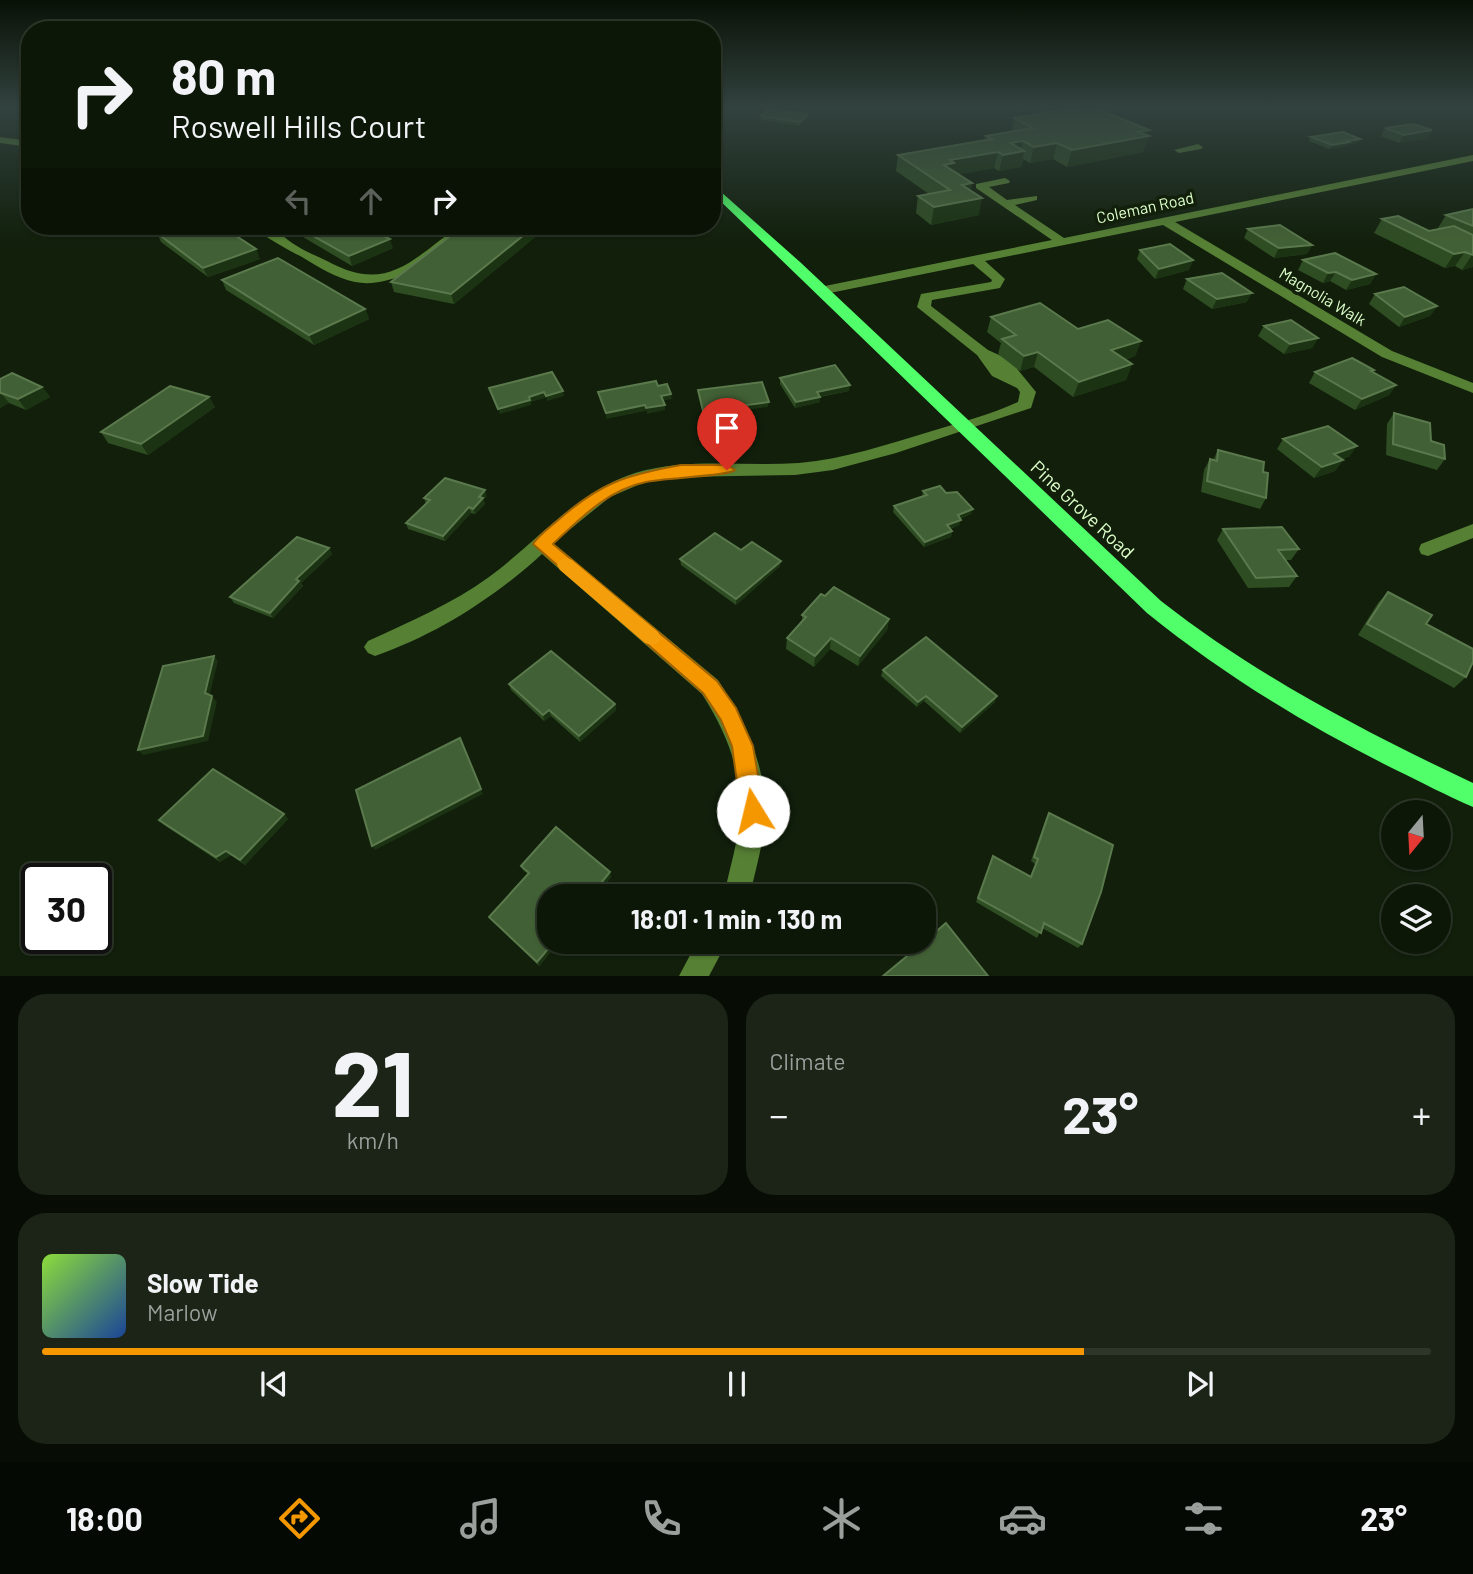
<!DOCTYPE html>
<html lang="en">
<head>
<meta charset="utf-8">
<style>
	body { margin:0; font-family:Barlow,sans-serif; background:#1b2416; color:#f1f3f6; height:100vh; display:flex; flex-direction:column; font-size:26px; white-space:nowrap }
	* { box-sizing:border-box; margin:0 }
	p { font-size:23px; color:#9a9f9c }
	.icon { flex:none; width:38px; height:38px; fill:none; stroke:currentColor; stroke-width:2; stroke-linecap:round; stroke-linejoin:round }
	.map { position:relative; height:976px; overflow:hidden }
	.sheet { display:flex; flex-direction:column; gap:18px; padding:18px; background:#070d04; flex:1 }
	.sheet>* { flex:none }
	.banner { position:absolute; left:21px; top:21px; width:700px; height:214px; border-radius:28px; box-shadow:0 2px 5px #0004,0 0 0 2px #2d3629; background:#0d1708; color:#f1f3f6; overflow:hidden }
	.needle { width:46px; rotate:198deg }
	.controls { position:absolute; left:1381px; top:800px; display:grid; gap:14px }
	.controls a { display:grid; place-items:center; width:70px; height:70px; border-radius:50%; background:#0d1708; box-shadow:0 2px 5px #0004,0 0 0 2px #2d3629; font-size:35px }
	.speed { position:absolute; left:21px; top:863px; display:flex; gap:14px; font-size:35px; font-weight:700; text-align:center }
	.speed>* { display:grid; place-content:center; width:91px; height:91px; border-radius:50%; background:#0d1708; box-shadow:0 2px 5px #0004,0 0 0 2px #2d3629; line-height:1 }
	.speed .limit { border:4px solid #111; border-radius:10px; background:#fff; color:#111 }
	.pin { position:absolute; display:grid; place-items:center; width:60px; height:60px; color:#fff; margin:-72px -30px; border-radius:50% 50% 50% 0; rotate:-45deg; box-shadow:0 0 7px #0007 }
	.pin .icon { rotate:45deg }
	.me { position:absolute; width:77px; margin:-38px; rotate:351deg; stroke-linejoin:round; filter:drop-shadow(0 0 5px #0008) }
	.turn { display:flex; align-items:center; gap:24px; height:147px; padding:0 35px; font-size:32px }
	.turn .icon { width:91px; height:91px; stroke-width:2.5 }
	.turn b { display:block; font-size:49px; line-height:60px }
	.lanes { display:flex; align-items:center; height:66px; padding:0 35px; background:#0003; justify-content:center; gap:35px; direction:ltr }
	.lanes .off { opacity:.35 }
	.big { font-size:52px; font-weight:700; line-height:1.1 }
	.sheet .card { flex:1; display:flex; flex-direction:column; justify-content:center; gap:10px; min-width:0; padding:0 24px; border-radius:28px; background:#1b2416 }
	.sheet .dial { align-items:center; gap:0 }
	.dial b { font-size:91px; line-height:1 }
	.song { display:flex; align-items:center; gap:21px }
	.cover { width:84px; height:84px; border-radius:10px; background:linear-gradient(135deg,hsl(90 70% 55%),hsl(220 70% 35%)) }
	.played { height:7px; border-radius:4px; background:linear-gradient(90deg,#f49700 75%,#2d3629 75%) }
	.keys { display:flex; justify-content:space-around; direction:ltr }
	.heat { display:flex; justify-content:space-between; align-items:center; font-size:38px; direction:ltr }
	.sheet .tiles { flex:1; display:grid; gap:18px; grid-template-columns:1fr 1fr }
	.card:last-child { grid-column:span 2 }
	.trip { position:absolute; left:537px; top:884px; width:399px; height:70px; border-radius:28px; background:#0d1708; box-shadow:0 2px 5px #0004,0 0 0 2px #2d3629; font-weight:700; line-height:70px; text-align:center }
	.menu { display:flex; height:112px; justify-content:space-around; align-items:center; background:#050903; color:#9a9f9c }
	.menu .icon { width:49px; height:49px }
	.menu .on { color:#f49700 }
	.menu b { font-size:32px; color:#f1f3f6 }
	.map>svg:first-child { display:block }
	.lines { fill:none; stroke-linecap:round; stroke-linejoin:round }
	.minor { fill:#568034; fill-rule:evenodd }
	.major { fill:#50ff69; fill-rule:evenodd }
	.wall { fill:#2f4d23 }
	.shaded-wall { fill:#1b3312 }
	.building { fill:#426035; stroke:#5a794c; stroke-width:2 }
	.route { fill:#f49700; stroke:#9f6200; stroke-width:2 }
	.slow { fill:#f59e0b }
	.labels { text-anchor:middle; dominant-baseline:central; stroke-width:7; stroke-linejoin:round; paint-order:stroke }
	.far-street-label { font-size:16px; fill:#ddffc9; stroke:#111f0b }
	.street-label { font-size:19px; fill:#ddffc9; stroke:#111f0b }
</style>
</head>
<body>
<div class="map">
<svg width="1473" height="976" viewBox="0 0 1473 976">
	<rect width="100%" height="100%" fill="#111f0b"/>
	<g class="lines">
		<g class="minor">
			<polygon points="0,137 30,141 30,147 0,143"/>
			<polygon points="1198,144 1203,147 1201,149 1179,153 1174,150"/>
			<path d="M1473,155v6l-298,61 217,129 81,32v10l-91,-36 -219,-132 -178,36 20,18 -5,9 -68,12 -1,6 57,44 22,10 26,32 -5,16 -135,45 -63,17 -38,5 -115,2 -35,5 -35,15 -57,46 165,137c26,40 47,82 47,131 1,25 -10,59 -15,85h-26c5,-26 16,-60 16,-85 1,-44 -15,-81 -38,-117l-160,-140c-48,44 -106,81 -167,102l-7,-3 -4,-6 4,-6c41,-19 84,-37 121,-64 49,-36 87,-85 146,-104 53,-16 109,-6 164,-10 46,-4 89,-19 133,-32 29,-9 58,-16 86,-29l2,-10 -3,-4 -25,-12 -15,-21 -60,-48 4,-13 70,-12 1,-2 -19,-16 -148,30 -6,-4 6,-4 227,-46 -76,-52v-4l29,-6 5,3 -1,2 -20,4 18,13 30,-4v4l-22,5 49,33z"/>
			<path d="M252,226c15,-1 28,0 44,0l-15,8c12,12 31,20 46,27 48,26 72,12 112,-20 12,-9 18,-16 33,-15 -26,28 -77,64 -117,56 -19,-4 -37,-15 -53,-25 -17,-9 -36,-19 -50,-31z"/>
			<polygon points="1473,524 1473,538 1428,556 1421,554 1419,549 1421,544"/>
			<polygon points="697,942 727,942 709,976 679,976"/>
		</g>
		<path class="major" d="M712,184l88,78 361,339c96,75 202,130 312,182v24c-26,-11 -52,-25 -77,-37 -89,-44 -172,-95 -249,-157l-435,-420z"/>
	</g>
	<g class="wall">
		<polygon points="727,106 751,106 750,107 742,107 739,111 727,110"/>
		<polygon points="1457,106 1473,106 1473,111"/>
		<polygon points="761,116 808,118 800,126 761,120"/>
		<polygon points="1014,118 1149,130 1147,136 1149,136 1143,152 1067,167 1053,159 1030,163 1023,159 1021,167 999,171 994,168 959,174 971,190 979,215 931,225 916,213 918,196 929,194 896,171 898,155 985,140 986,136 1011,132"/>
		<polygon points="1385,128 1432,130 1427,139 1399,143 1381,136"/>
		<polygon points="1311,137 1358,143 1348,144 1347,146 1329,149 1309,141"/>
		<polygon points="1473,209 1473,267 1462,270 1455,266 1445,268 1374,233 1382,219 1429,231 1439,229 1438,228 1446,215"/>
		<polygon points="143,226 171,226 151,232"/>
		<polygon points="394,226 451,226 438,236 395,229"/>
		<polygon points="299,228 393,248 352,266 303,237"/>
		<polygon points="1248,229 1312,245 1307,254 1274,258 1244,238"/>
		<polygon points="157,233 260,259 208,277 161,242"/>
		<polygon points="540,233 454,304 394,292 391,282"/>
		<polygon points="1140,250 1193,260 1189,270 1155,279 1137,259"/>
		<polygon points="1303,260 1376,274 1370,284 1346,290 1330,281 1323,283 1298,270"/>
		<polygon points="1187,279 1247,302 1212,309 1183,289"/>
		<polygon points="222,280 365,309 369,319 314,345 226,290"/>
		<polygon points="1375,294 1437,306 1430,316 1399,327 1369,304"/>
		<polygon points="991,317 1078,329 1141,341 1135,356 1125,360 1132,364 1126,380 1073,397 1034,367 1020,371 998,354 1001,343 987,332"/>
		<polygon points="1264,326 1318,338 1312,348 1284,354 1258,336"/>
		<polygon points="1374,370 1373,372 1396,385 1389,395 1355,410 1309,383 1315,372"/>
		<polygon points="780,378 849,391 820,397 820,402 795,408 780,384"/>
		<polygon points="0,379 42,387 50,397 26,410 9,403 0,408"/>
		<polygon points="209,397 215,407 148,455 108,443 101,432"/>
		<polygon points="1394,413 1431,441 1445,459 1437,470 1386,455 1387,424"/>
		<polygon points="1283,439 1350,456 1341,460 1343,460 1335,471 1314,478 1277,449"/>
		<polygon points="1218,450 1263,472 1266,498 1260,509 1201,492 1204,470 1210,459 1213,460"/>
		<polygon points="923,491 946,493 971,514 960,519 959,525 950,529 952,531 951,537 924,547 893,512 894,506 922,496"/>
		<polygon points="487,496 483,499 485,504 475,514 471,513 445,541 408,529 406,523 426,504 424,498"/>
		<polygon points="1223,529 1299,549 1291,560 1285,560 1297,576 1289,587 1248,588 1217,540"/>
		<polygon points="329,548 332,554 301,583 303,586 273,618 234,603 230,597"/>
		<polygon points="741,550 780,566 736,605 681,565 680,559"/>
		<polygon points="1388,592 1426,624 1466,677 1454,688 1358,635 1378,603"/>
		<polygon points="825,596 889,619 887,630 858,666 830,649 814,667 786,649 787,638 802,622 802,615"/>
		<polygon points="883,670 995,702 960,733 924,701 917,707 881,676"/>
		<polygon points="509,684 615,704 616,710 580,742 551,716 544,721 511,690"/>
		<polygon points="1049,813 1082,944 1078,948 1042,928 1037,938 976,902 993,856 1030,876 1035,864 1031,861 1046,818"/>
		<polygon points="284,814 288,819 245,865 231,855 220,862 164,825 159,820"/>
		<polygon points="521,866 611,877 603,887 605,893 550,896 550,942 559,942 539,966 492,921 489,917 528,874 523,870"/>
	</g>
	<g class="shaded-wall">
		<polygon points="808,114 808,118 800,126 800,122"/>
		<polygon points="1149,130 1146,137 1149,136 1143,152 1067,167 1072,150 1138,132"/>
		<polygon points="1432,130 1427,139 1399,143 1404,135"/>
		<polygon points="1360,139 1358,143 1348,144 1347,146 1329,149 1332,145 1347,141"/>
		<polygon points="1023,141 1021,152 1024,151 1021,167 999,171 1003,155 1011,143"/>
		<polygon points="1057,143 1053,159 1030,163 1034,147"/>
		<polygon points="998,152 994,168 952,176 944,165 950,160"/>
		<polygon points="972,183 969,200 962,185"/>
		<polygon points="982,198 979,215 931,225 934,207"/>
		<polygon points="148,226 171,226 151,232"/>
		<polygon points="436,226 451,226 438,236"/>
		<polygon points="535,226 538,226 540,233 454,304 451,294"/>
		<polygon points="390,239 393,248 352,266 349,256"/>
		<polygon points="1312,245 1307,254 1274,258 1279,248"/>
		<polygon points="256,249 260,259 208,277 203,268"/>
		<polygon points="1465,252 1455,266 1445,268 1454,254"/>
		<polygon points="1472,255 1473,255 1473,267 1462,270"/>
		<polygon points="1193,260 1189,270 1155,279 1159,269"/>
		<polygon points="1336,272 1330,281 1323,283 1328,273"/>
		<polygon points="1376,274 1370,284 1346,290 1352,280"/>
		<polygon points="1252,293 1247,302 1212,309 1217,299"/>
		<polygon points="1437,306 1430,316 1399,327 1405,317"/>
		<polygon points="365,309 369,319 314,345 309,335"/>
		<polygon points="1318,338 1312,348 1284,354 1290,344"/>
		<polygon points="1141,341 1135,356 1106,366 1111,350"/>
		<polygon points="1038,352 1034,367 1020,371 1024,356"/>
		<polygon points="1132,364 1126,380 1073,397 1079,382"/>
		<polygon points="850,385 849,391 817,397 817,392"/>
		<polygon points="1396,385 1389,395 1355,410 1362,399"/>
		<polygon points="42,387 50,397 26,410 18,399"/>
		<polygon points="563,391 564,396 547,401 546,396"/>
		<polygon points="544,392 545,398 531,402 531,405 500,414 498,409 529,397"/>
		<polygon points="0,393 1,393 9,403 0,408"/>
		<polygon points="671,394 672,399 661,401 661,396"/>
		<polygon points="209,397 215,407 148,455 141,444"/>
		<polygon points="820,397 820,402 795,408 796,402"/>
		<polygon points="769,402 768,407 703,416 703,411"/>
		<polygon points="645,405 646,411 606,419 606,413"/>
		<polygon points="665,405 665,410 647,414 646,408"/>
		<polygon points="1357,446 1350,456 1327,465 1334,454"/>
		<polygon points="1343,460 1335,471 1314,478 1322,467"/>
		<polygon points="485,490 487,496 483,499 485,504 475,514 473,509 479,497"/>
		<polygon points="469,507 471,513 445,541 443,536"/>
		<polygon points="973,509 971,514 957,520 958,515"/>
		<polygon points="961,520 959,525 946,530 947,525"/>
		<polygon points="952,531 951,537 924,547 925,542"/>
		<polygon points="329,548 332,554 301,583 303,586 273,618 270,613 296,579"/>
		<polygon points="781,561 780,566 736,605 736,599"/>
		<polygon points="889,619 887,630 858,666 860,656"/>
		<polygon points="831,638 830,649 814,667 815,656"/>
		<polygon points="214,656 218,661 209,698 205,693"/>
		<polygon points="212,696 217,702 208,741 143,755 138,750"/>
		<polygon points="926,696 924,701 917,707 918,702"/>
		<polygon points="997,696 995,702 960,733 962,727"/>
		<polygon points="615,704 616,710 580,742 579,736"/>
		<polygon points="549,710 551,716 544,721 543,715"/>
		<polygon points="460,738 483,794 375,850 372,846"/>
		<polygon points="284,814 288,819 245,865 240,860"/>
		<polygon points="226,851 231,855 220,862 216,857"/>
		<polygon points="610,872 611,877 603,888 601,883"/>
		<polygon points="604,889 605,893 603,896 598,896"/>
		<polygon points="554,942 559,942 539,966 537,962"/>
	</g>
	<g class="building">
		<polygon points="1087,106 1090,106 1149,130 1138,132 1149,136 1072,150 1057,143 1034,147 1023,141 1011,143 1024,151 1003,155 998,152 950,160 954,163 944,165 972,183 962,185 982,198 934,207 918,196 950,190 898,155 992,139 986,136 1033,128 1014,118"/>
		<polygon points="769,109 808,114 800,122 761,116"/>
		<polygon points="1413,124 1432,130 1404,135 1385,128"/>
		<polygon points="1343,132 1360,139 1347,141 1349,142 1332,145 1311,137"/>
		<polygon points="1473,209 1473,226 1446,215"/>
		<polygon points="1398,216 1429,231 1454,226 1473,235 1473,255 1465,252 1454,254 1382,219"/>
		<polygon points="1280,225 1312,245 1279,248 1248,229"/>
		<polygon points="178,226 221,226 256,249 203,268 157,233"/>
		<polygon points="305,226 362,226 390,239 349,256 299,228"/>
		<polygon points="463,226 535,226 451,294 391,282"/>
		<polygon points="1170,244 1193,260 1159,269 1140,250"/>
		<polygon points="1335,253 1376,274 1352,280 1336,272 1328,273 1303,260"/>
		<polygon points="278,258 365,309 309,335 222,280"/>
		<polygon points="1222,273 1252,293 1217,299 1187,279"/>
		<polygon points="1404,287 1437,306 1405,317 1375,294"/>
		<polygon points="1040,303 1078,329 1108,320 1141,341 1111,350 1132,364 1079,382 1038,352 1024,356 1002,339 1016,335 991,317"/>
		<polygon points="1291,320 1318,338 1290,344 1264,326"/>
		<polygon points="1352,358 1374,370 1371,371 1396,385 1362,399 1315,372"/>
		<polygon points="835,365 850,385 817,392 820,397 796,402 780,378"/>
		<polygon points="552,372 563,391 546,396 544,392 529,397 530,400 498,409 489,388"/>
		<polygon points="12,373 42,387 18,399 1,393 0,393 0,379"/>
		<polygon points="656,381 658,386 667,384 671,394 661,396 665,405 646,408 645,405 606,413 598,392"/>
		<polygon points="762,382 769,402 703,411 698,390"/>
		<polygon points="170,386 209,397 141,444 101,432"/>
		<polygon points="1394,413 1430,423 1431,441 1444,445 1445,459 1393,444"/>
		<polygon points="1328,426 1357,446 1334,454 1343,460 1322,467 1283,439"/>
		<polygon points="1218,450 1264,462 1263,472 1268,473 1266,498 1207,481 1210,459 1217,461"/>
		<polygon points="445,478 485,490 479,497 483,498 473,509 469,507 443,536 406,523 430,500 424,498"/>
		<polygon points="940,486 946,493 957,492 973,509 958,515 961,520 947,525 952,531 925,542 894,506 927,495 923,491"/>
		<polygon points="1282,527 1299,549 1278,550 1297,576 1256,578 1223,529"/>
		<polygon points="715,533 741,550 752,542 781,561 736,599 680,559"/>
		<polygon points="297,537 329,548 296,579 299,581 270,613 230,597"/>
		<polygon points="834,587 889,619 860,656 831,638 815,656 787,638 806,617 802,615 821,594 825,596"/>
		<polygon points="1388,592 1432,615 1426,624 1473,649 1473,662 1466,677 1367,624"/>
		<polygon points="926,637 997,696 962,727 926,696 918,702 883,670"/>
		<polygon points="551,651 615,704 579,736 549,710 543,715 509,684"/>
		<polygon points="214,656 205,693 212,696 203,736 138,750 163,666"/>
		<polygon points="460,738 481,789 372,846 356,790"/>
		<polygon points="213,769 284,814 240,860 226,851 216,857 159,820"/>
		<polygon points="1049,813 1113,845 1101,892 1082,944 1044,923 1041,933 978,898 993,856 1031,877 1038,859 1034,857"/>
		<polygon points="556,827 610,872 601,883 604,889 598,896 550,896 550,942 554,942 537,962 489,917 529,873 521,866"/>
		<polygon points="946,923 988,976 883,976 924,942"/>
	</g>
	<linearGradient id="sky" x2="0" y2="1"><stop stop-color="#091106"/><stop offset="0.44" stop-color="#32423f"/><stop offset="1" stop-color="#32423f" stop-opacity="0"/></linearGradient>
	<rect width="1473" height="243" fill="url(#sky)"/>
	<path class="route" d="M681,465h46l8,5c-5,6 -73,8 -89,12 -39,8 -65,36 -93,62l164,137 19,27 17,38 11,65 -3,7 -8,4 -8,-4 -4,-7 -9,-65 -11,-26 -18,-27 -170,-149c6,-9 16,-16 24,-23 43,-38 68,-46 124,-56z"/>
	<polygon class="slow" points="566,558 572,560 658,632 661,638 658,643 652,645 645,643 560,570 557,565 560,560"/>
	<g class="labels">
		<g class="far-street-label">
			<text transform="translate(1145 207) rotate(-12)">Coleman Road</text>
			<text transform="translate(1323 296) rotate(31)">Magnolia Walk</text>
		</g>
		<g class="street-label">
			<text transform="translate(1083 509) rotate(43)">Pine Grove Road</text>
		</g>
	</g>
</svg>
<div class="controls">
<a><svg class="needle" viewBox="-14 -14 28 28"><path d="M0-13l5 13h-10z" fill="#e53935"/><path d="M0 13l5-13h-10z" fill="#9a9f9c"/></svg></a>
<a><svg class="icon" aria-label="layers" viewBox="0 0 24 24"><path d="M12 4l9 5-9 5-9-5zM3 14l9 5 9-5"/></svg></a>
</div>
<div class="speed"><div class="limit">30</div></div>
<div class="pin" style="left:727px;top:470px;background:#d93025"><svg class="icon" aria-label="arrive" viewBox="0 0 24 24"><path d="M6 21V4h12l-3 4 3 4H6"/></svg></div>
<svg class="me" style="left:753px;top:811px" viewBox="-20 -20 40 40"><circle r="19" fill="#fff"/><path d="M0-13L10 11 0 6-10 11z" fill="#f49700"/></svg>
<div class="trip">18:01 · 1 min · 130 m</div>
<div class="banner">
<div class="turn"><svg class="icon" aria-label="right" viewBox="0 0 24 24"><path d="M7 20v-9h11M14 6l5 5-5 5"/></svg><div><b>80 m</b>Roswell Hills Court</div></div>
<div class="lanes"><svg class="icon off" aria-label="left" viewBox="0 0 24 24"><path d="M17 20v-9H6M10 6l-5 5 5 5"/></svg><svg class="icon off" aria-label="ahead" viewBox="0 0 24 24"><path d="M12 20V5M6 11l6-6 6 6"/></svg><svg class="icon" aria-label="right" viewBox="0 0 24 24"><path d="M7 20v-9h11M14 6l5 5-5 5"/></svg></div>
</div>
</div>
<section class="sheet">
<div class="tiles">
<div class="card dial"><b>21</b><p>km/h</p></div>
<div class="card"><p>Climate</p>
<div class="heat"><a>−</a><b class="big">23°</b><a>+</a></div>
</div>
<div class="card">
<div class="song"><i class="cover"></i><div><b>Slow Tide</b><p>Marlow</p></div></div>
<div class="played"></div>
<div class="keys"><svg class="icon" aria-label="previous" viewBox="0 0 24 24"><path d="M18 5L8 12l10 7zM5 5v14"/></svg><svg class="icon" aria-label="pause" viewBox="0 0 24 24"><path d="M8 5v14M16 5v14"/></svg><svg class="icon" aria-label="next" viewBox="0 0 24 24"><path d="M6 5l10 7-10 7zM19 5v14"/></svg></div>
</div>
</div>
</section>
<nav class="menu">
<b>18:00</b>
<svg class="icon on" aria-label="directions" viewBox="0 0 24 24"><path d="M12 3l9 9-9 9-9-9zM9 14v-3h6M13 9l2 2-2 2"/></svg>
<svg class="icon" aria-label="music" viewBox="0 0 24 24"><path d="M9 18V5l10-2v13"/><circle cx="6" cy="18" r="3"/><circle cx="16" cy="16" r="3"/></svg>
<svg class="icon" aria-label="phone" viewBox="0 0 24 24"><path d="M5 4h4l2 5-3 2q2 4 5 5l2-3 5 2v4C11 20 4 13 5 4z"/></svg>
<svg class="icon" aria-label="climate" viewBox="0 0 24 24"><path d="M12 3v18M4 7l16 10M4 17L20 7"/></svg>
<svg class="icon" aria-label="car" viewBox="0 0 24 24"><path d="M5 17H2v-5l4-1 3-4h7l3 4 3 1v5h-3M9 17h6M6 11h13"/><circle cx="7" cy="17" r="2"/><circle cx="17" cy="17" r="2"/></svg>
<svg class="icon" aria-label="filters" viewBox="0 0 24 24"><path d="M4 7h16M4 17h16"/><circle cx="9" cy="7" r="2"/><circle cx="15" cy="17" r="2"/></svg>
<b>23°</b>
</nav>
</body>
</html>
